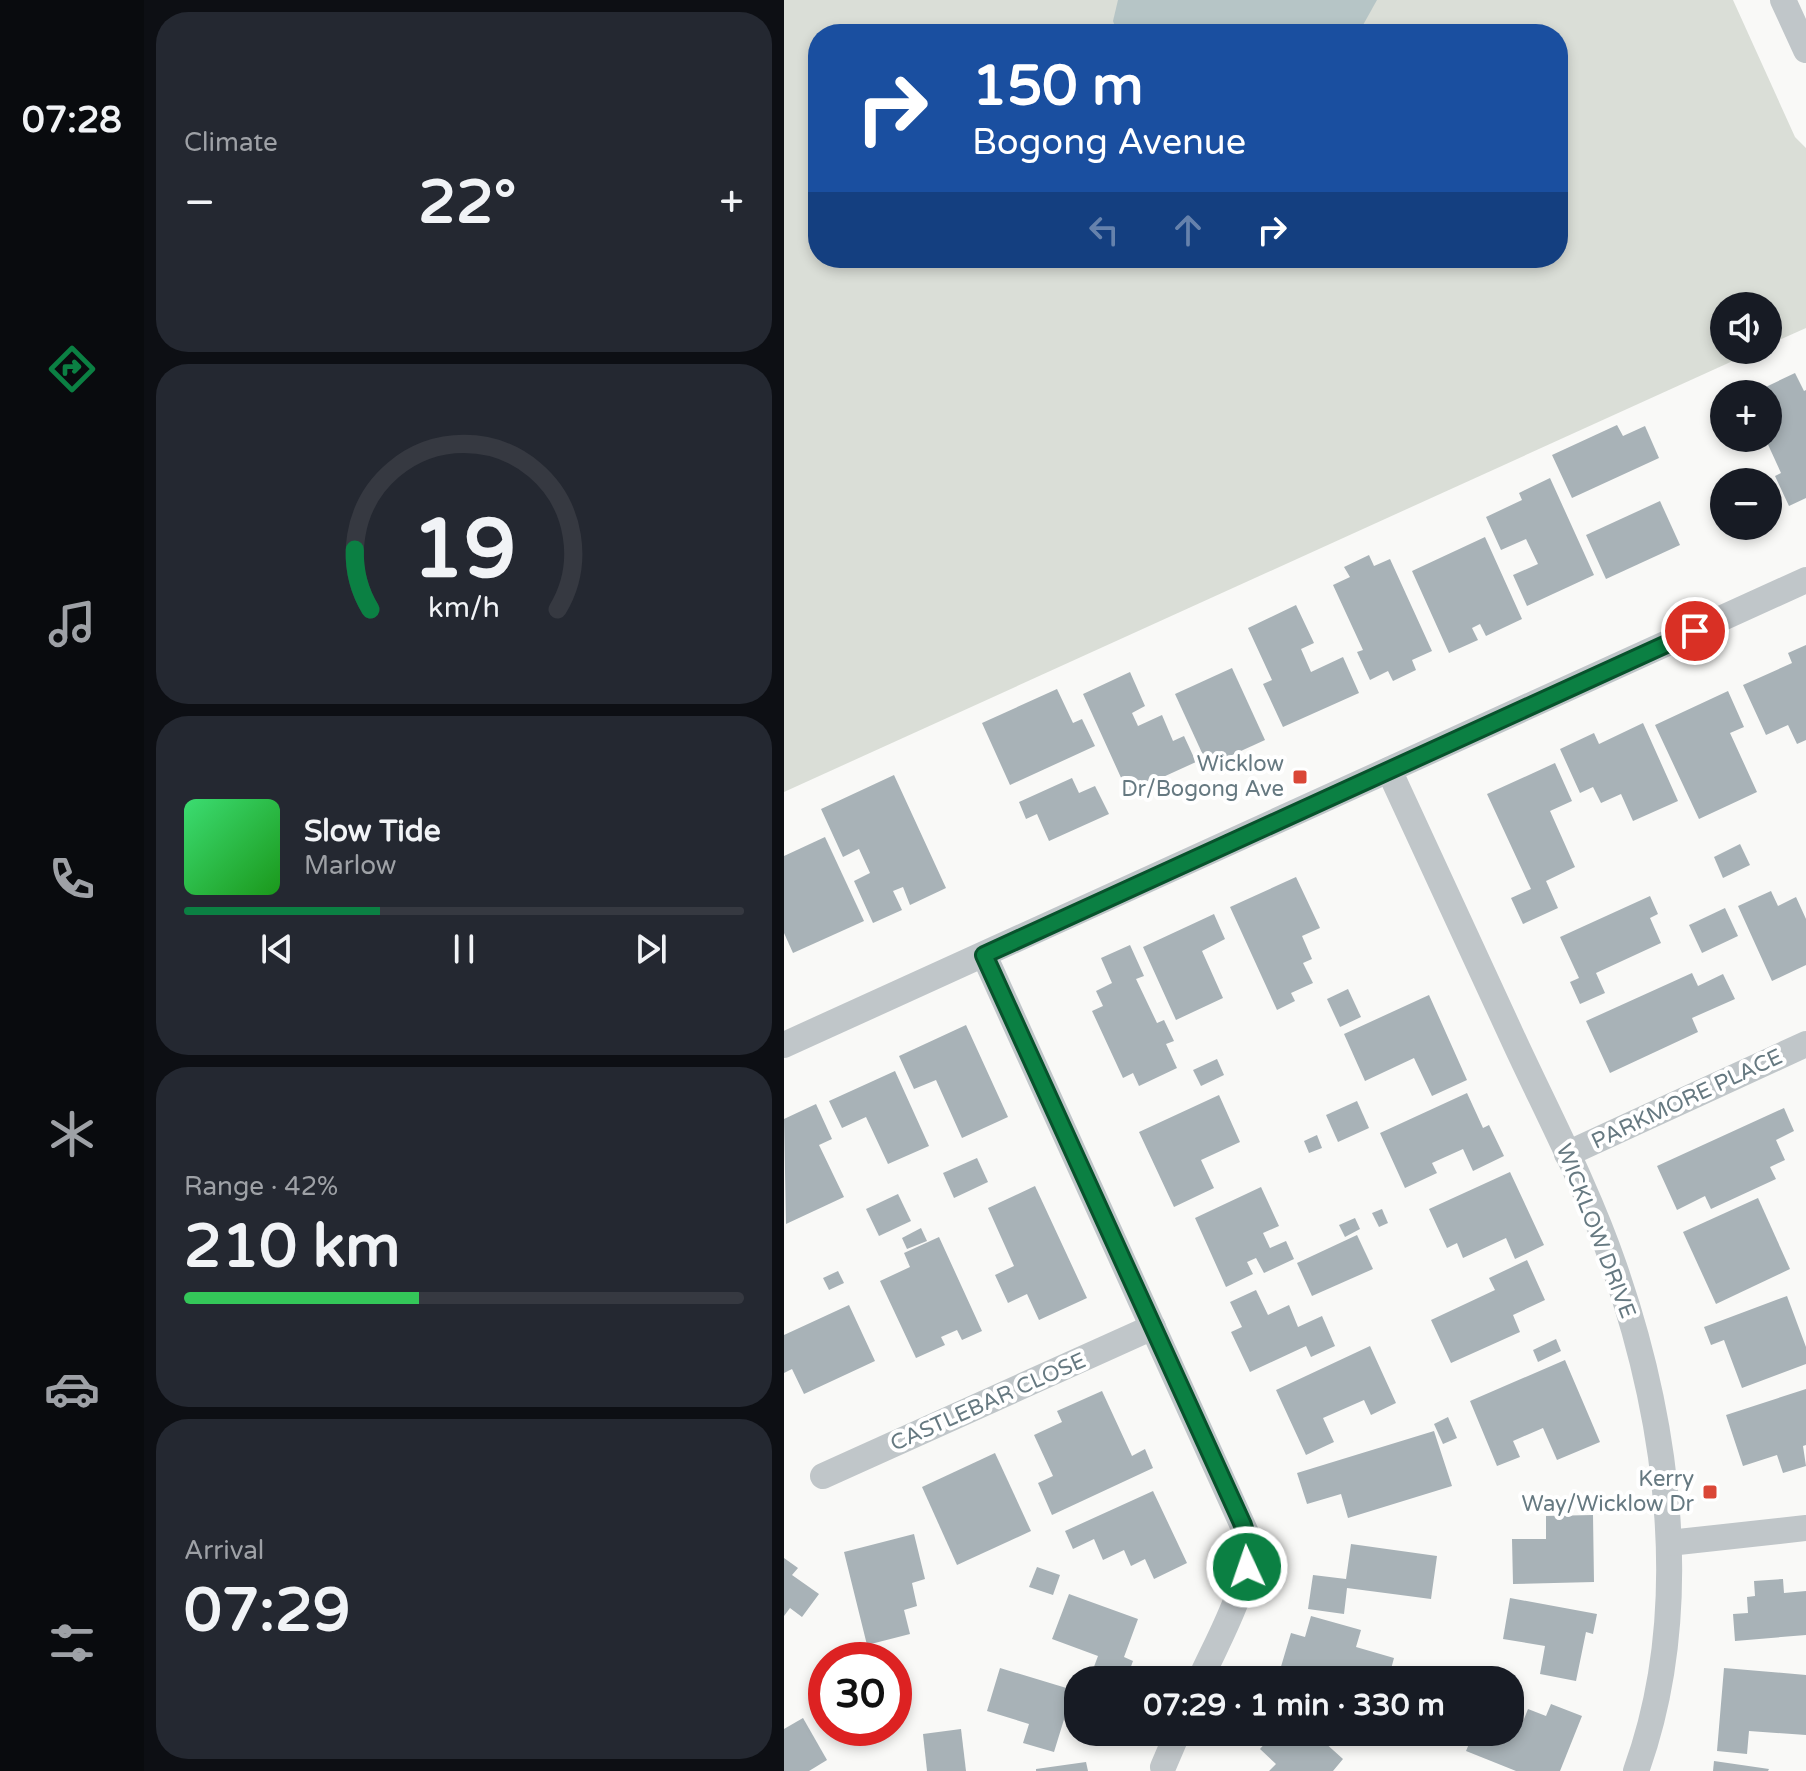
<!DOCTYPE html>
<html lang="en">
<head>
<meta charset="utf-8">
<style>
	body { margin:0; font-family:"Varela Round",sans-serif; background:#242831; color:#f1f3f6; height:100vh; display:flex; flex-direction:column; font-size:30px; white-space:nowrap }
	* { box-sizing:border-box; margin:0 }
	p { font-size:26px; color:#9ea1a6 }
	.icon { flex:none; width:44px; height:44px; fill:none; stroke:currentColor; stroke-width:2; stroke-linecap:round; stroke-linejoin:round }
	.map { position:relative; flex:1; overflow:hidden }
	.sheet { display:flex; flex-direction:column; gap:12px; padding:12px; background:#0d0f14; width:640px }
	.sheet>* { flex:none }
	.guide { position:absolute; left:24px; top:24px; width:760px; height:244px; border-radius:32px; box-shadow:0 4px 12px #0003; background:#1a4fa0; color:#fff; overflow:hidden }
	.tools { position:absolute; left:926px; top:292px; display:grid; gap:16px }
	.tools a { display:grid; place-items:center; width:72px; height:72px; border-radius:50%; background:#171b24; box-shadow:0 4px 12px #0003; font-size:40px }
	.speed { position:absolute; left:24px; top:1642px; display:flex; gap:16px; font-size:40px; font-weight:700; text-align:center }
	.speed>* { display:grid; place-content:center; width:104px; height:104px; border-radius:50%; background:#171b24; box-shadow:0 4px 12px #0003; line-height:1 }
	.speed .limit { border:12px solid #d22; background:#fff; color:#111 }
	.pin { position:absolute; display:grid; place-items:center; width:68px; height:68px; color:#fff; margin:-34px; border:4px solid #fff; border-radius:50%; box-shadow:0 2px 8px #0007 }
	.me { position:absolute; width:88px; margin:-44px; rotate:357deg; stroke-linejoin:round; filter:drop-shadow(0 0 6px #0008) }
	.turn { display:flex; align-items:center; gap:28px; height:168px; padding:0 32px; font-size:36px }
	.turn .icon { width:104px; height:104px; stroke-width:2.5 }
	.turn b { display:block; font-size:56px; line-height:68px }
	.lanes { display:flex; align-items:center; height:76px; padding:0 32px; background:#0003; justify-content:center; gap:40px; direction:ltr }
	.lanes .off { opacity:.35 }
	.big { font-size:60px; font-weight:800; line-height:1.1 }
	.sheet .card { flex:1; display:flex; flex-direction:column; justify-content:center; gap:12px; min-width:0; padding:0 28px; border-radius:32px; background:#242831 }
	.sheet .dial { align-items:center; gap:0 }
	.dial svg { height:208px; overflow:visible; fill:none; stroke:#363941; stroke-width:7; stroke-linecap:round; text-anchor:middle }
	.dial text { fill:#f1f3f6; stroke:none }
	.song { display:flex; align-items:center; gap:24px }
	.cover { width:96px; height:96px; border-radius:12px; background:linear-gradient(135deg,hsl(140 70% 55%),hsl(120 70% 35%)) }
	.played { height:8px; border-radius:4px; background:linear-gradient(90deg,#0b8043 35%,#363941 35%) }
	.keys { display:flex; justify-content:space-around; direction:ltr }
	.heat { display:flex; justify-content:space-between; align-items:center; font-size:44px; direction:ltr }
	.charge { height:12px; border-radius:6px; background:linear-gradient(90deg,#34c759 42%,#363941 0) }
	.trip { position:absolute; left:280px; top:1666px; width:460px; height:80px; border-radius:32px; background:#171b24; box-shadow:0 4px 12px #0003; font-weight:800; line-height:80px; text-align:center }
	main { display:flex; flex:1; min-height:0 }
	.tabs { display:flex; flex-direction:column; width:144px; justify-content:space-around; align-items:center; background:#090b0e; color:#9ea1a6 }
	.tabs .icon { width:56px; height:56px }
	.tabs .current { color:#0b8043 }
	.tabs b { font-size:36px; color:#f1f3f6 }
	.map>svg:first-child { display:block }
	.green { fill:#daded7; fill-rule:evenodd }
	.water { fill:#b6c5c6 }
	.building { fill:#a8b2b7 }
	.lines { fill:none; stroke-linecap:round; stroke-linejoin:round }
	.minor { stroke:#c0c6c9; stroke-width:26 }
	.route-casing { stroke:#07532c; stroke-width:20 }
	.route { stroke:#0b8043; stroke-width:14 }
	.poi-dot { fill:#da4737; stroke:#fff; stroke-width:3 }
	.labels { text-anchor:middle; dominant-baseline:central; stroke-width:8; stroke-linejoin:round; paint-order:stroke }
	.poi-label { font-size:22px; fill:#667981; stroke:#fff; text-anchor:end }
	.street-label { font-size:22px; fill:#667981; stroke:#fff }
</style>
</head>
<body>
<main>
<nav class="tabs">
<b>07:28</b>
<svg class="icon current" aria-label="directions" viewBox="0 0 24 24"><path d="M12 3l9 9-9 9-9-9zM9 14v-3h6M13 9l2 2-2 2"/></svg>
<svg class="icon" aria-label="music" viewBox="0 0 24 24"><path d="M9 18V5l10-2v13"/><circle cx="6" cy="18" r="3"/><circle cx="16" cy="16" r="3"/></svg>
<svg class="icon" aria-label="phone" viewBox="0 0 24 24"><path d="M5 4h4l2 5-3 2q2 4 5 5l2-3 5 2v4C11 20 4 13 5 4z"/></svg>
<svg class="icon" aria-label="climate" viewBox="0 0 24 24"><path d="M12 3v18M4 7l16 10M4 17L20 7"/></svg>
<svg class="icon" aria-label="car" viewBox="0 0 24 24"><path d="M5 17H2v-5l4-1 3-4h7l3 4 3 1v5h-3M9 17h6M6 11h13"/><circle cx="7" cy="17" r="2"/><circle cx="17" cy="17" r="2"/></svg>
<svg class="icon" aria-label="filters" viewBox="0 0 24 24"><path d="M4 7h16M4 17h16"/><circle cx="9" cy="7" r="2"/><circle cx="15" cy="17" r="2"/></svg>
</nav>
<section class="sheet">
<div class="card"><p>Climate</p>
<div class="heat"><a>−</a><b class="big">22°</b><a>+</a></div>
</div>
<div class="card dial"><svg viewBox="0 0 100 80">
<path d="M14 69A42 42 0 1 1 86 69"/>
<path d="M14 69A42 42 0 0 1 8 46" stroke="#0b8043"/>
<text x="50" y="56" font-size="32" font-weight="700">19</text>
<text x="50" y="72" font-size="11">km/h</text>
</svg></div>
<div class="card">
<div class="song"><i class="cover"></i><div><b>Slow Tide</b><p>Marlow</p></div></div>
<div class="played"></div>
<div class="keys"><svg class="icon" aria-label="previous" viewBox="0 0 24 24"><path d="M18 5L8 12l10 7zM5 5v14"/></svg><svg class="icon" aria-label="pause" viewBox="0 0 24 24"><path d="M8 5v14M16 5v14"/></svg><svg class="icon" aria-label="next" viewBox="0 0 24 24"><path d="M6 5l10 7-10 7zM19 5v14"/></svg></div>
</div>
<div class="card"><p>Range · 42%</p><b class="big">210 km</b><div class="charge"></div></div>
<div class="card"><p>Arrival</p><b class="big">07:29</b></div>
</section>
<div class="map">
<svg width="1022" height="1771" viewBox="0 0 1022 1771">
	<rect width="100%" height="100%" fill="#f9f9f7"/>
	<path class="green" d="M0,0h949l62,137 11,11v180l-38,17v-39h-44v44h33l-973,442zM34,34h740v224h-740z"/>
	<polygon class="water" points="334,0 593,0 574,34 334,34 329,21"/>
	<g class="building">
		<polygon points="1011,373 1020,391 1022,390 1022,498 1005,506 991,476 997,473 981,438 984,438 984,394 967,394"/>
		<polygon points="833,425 839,436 861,426 875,458 788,498 768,455"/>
		<polygon points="766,478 810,575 743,606 729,575 754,564 742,539 717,550 702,517 738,500 735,493"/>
		<polygon points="876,501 896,545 822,579 802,535"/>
		<polygon points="701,537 738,619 702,636 696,624 688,628 694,640 665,653 628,571"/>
		<polygon points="585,555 590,566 606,559 648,651 628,660 632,670 609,681 604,671 586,680 573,652 579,650 549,585 566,577 560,567"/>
		<polygon points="512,605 530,643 517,649 527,672 559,657 575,693 499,727 479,684 488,680 464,628"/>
		<polygon points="1022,645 1022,740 1013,744 1004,725 982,735 959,685 1008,663 1004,653"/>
		<polygon points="448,668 481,740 424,766 391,694"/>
		<polygon points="346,672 361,706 348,713 354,726 378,715 389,741 400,736 412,762 344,793 299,694"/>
		<polygon points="273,689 289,723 298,719 311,746 226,785 198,723"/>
		<polygon points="944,691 960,727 946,733 973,792 915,819 871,725"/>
		<polygon points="859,723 894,801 849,821 837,794 817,803 809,787 796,793 776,749 810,733 815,744"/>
		<polygon points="771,763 788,801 766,811 791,867 762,881 774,908 739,924 727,898 747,889 703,794"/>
		<polygon points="110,775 162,888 126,905 119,887 109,891 118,910 89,923 70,881 86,873 75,849 59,857 37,809"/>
		<polygon points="288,778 295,793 311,786 325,814 265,841 253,814 242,819 235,802"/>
		<polygon points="41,837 80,921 9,953 0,933 0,856"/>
		<polygon points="956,844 966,865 939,878 930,857"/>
		<polygon points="512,877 536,928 518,936 528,959 519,963 529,983 507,993 511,1001 493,1010 446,907"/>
		<polygon points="987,891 994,906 1012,897 1022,919 1022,965 988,981 954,906"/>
		<polygon points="866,896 874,914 866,918 877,943 812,973 821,993 796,1004 786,982 795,978 776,937"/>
		<polygon points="941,908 954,936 918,953 905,925"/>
		<polygon points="430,914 441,939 418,951 439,998 392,1020 359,947"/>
		<polygon points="346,945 360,976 352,979 373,1023 380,1020 390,1041 382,1044 393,1068 355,1086 349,1073 339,1078 308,1011 319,1006 312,991 328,983 317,958"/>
		<polygon points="908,973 914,986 939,974 951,999 908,1018 914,1032 826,1073 802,1021"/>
		<polygon points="564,989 577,1017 556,1027 543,999"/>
		<polygon points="645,995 683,1080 648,1096 630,1058 581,1081 560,1034"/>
		<polygon points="182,1025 224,1117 178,1138 152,1080 130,1089 115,1056"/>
		<polygon points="433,1059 440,1075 417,1086 409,1070"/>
		<polygon points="111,1071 145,1146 104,1164 82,1117 58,1128 45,1101"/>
		<polygon points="683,1093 699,1128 705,1125 720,1156 689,1171 679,1149 648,1163 653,1173 621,1188 596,1133"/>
		<polygon points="435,1095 456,1142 417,1160 430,1188 390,1207 355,1132"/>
		<polygon points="573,1101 585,1128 554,1142 542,1115"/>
		<polygon points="32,1104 48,1139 35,1145 60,1197 2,1224 0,1119"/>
		<polygon points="1000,1108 1010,1131 992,1140 1001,1160 986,1167 992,1179 927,1209 921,1196 893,1210 873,1166"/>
		<polygon points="533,1135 538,1148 525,1153 520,1141"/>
		<polygon points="193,1158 204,1182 170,1198 159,1173"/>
		<polygon points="726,1172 760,1245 731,1259 722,1238 679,1258 673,1243 663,1248 645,1209"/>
		<polygon points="251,1186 303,1298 255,1320 243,1294 224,1303 211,1275 230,1266 204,1208"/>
		<polygon points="477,1187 495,1226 479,1233 486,1248 502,1241 510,1259 480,1273 472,1258 463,1262 469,1274 442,1287 411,1218"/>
		<polygon points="114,1194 127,1221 95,1236 82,1209"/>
		<polygon points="974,1198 1006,1269 932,1304 899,1232"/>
		<polygon points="598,1209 604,1223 595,1227 588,1213"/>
		<polygon points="571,1218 576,1229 561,1237 555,1225"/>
		<polygon points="137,1228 143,1241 123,1249 118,1238"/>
		<polygon points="573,1235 589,1269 528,1296 513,1263"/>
		<polygon points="155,1237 198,1331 178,1340 173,1330 157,1337 161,1345 132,1358 96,1281 126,1267 120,1253"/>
		<polygon points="743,1260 761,1300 729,1315 736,1332 667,1363 647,1320 711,1290 705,1278"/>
		<polygon points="54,1271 60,1283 45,1290 39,1278"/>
		<polygon points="472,1290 484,1315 505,1305 514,1327 538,1316 551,1346 527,1357 522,1346 466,1372 447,1332 458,1327 446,1302"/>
		<polygon points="1003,1296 1022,1347 1022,1364 958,1388 940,1340 927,1345 920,1327"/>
		<polygon points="65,1305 91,1361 20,1394 8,1369 0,1373 0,1335"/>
		<polygon points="772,1339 777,1351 754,1362 749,1350"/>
		<polygon points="586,1346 612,1403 587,1415 580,1400 539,1418 550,1442 522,1455 492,1390"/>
		<polygon points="781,1360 816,1442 773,1460 759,1428 729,1441 736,1457 713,1466 686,1401"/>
		<polygon points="1022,1389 1022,1445 1019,1446 1022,1466 999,1473 993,1455 959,1466 942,1415"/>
		<polygon points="318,1391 348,1456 361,1449 369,1468 268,1515 254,1483 269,1476 250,1435 278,1422 273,1411"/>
		<polygon points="664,1417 673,1438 659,1444 650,1424"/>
		<polygon points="650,1431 668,1486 564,1518 557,1494 523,1504 513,1473"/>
		<polygon points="211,1453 247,1531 173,1565 138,1487"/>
		<polygon points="369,1491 403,1563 370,1579 361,1559 347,1566 340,1550 319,1560 310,1539 289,1549 281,1531"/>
		<polygon points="809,1515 810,1582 729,1584 728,1539 762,1539 762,1516"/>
		<polygon points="130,1534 141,1579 128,1583 133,1606 120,1610 126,1634 83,1645 60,1552"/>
		<polygon points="567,1544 653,1556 647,1599 563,1588 560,1614 524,1609 529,1575 562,1579"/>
		<polygon points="0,1558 14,1568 8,1575 35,1594 18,1617 6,1608 0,1616"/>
		<polygon points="253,1567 276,1575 269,1595 245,1587"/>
		<polygon points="999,1579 1000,1593 1022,1591 1022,1635 951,1641 949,1614 964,1613 963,1597 971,1596 970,1581"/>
		<polygon points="285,1594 354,1619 340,1657 349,1661 342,1680 305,1680 314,1656 268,1639"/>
		<polygon points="726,1598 813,1614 809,1634 802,1632 792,1681 756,1674 761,1646 719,1639"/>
		<polygon points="527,1616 577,1630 572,1647 610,1658 604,1680 493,1680 507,1633 521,1637"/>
		<polygon points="216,1668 289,1690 270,1752 239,1743 245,1724 203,1711"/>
		<polygon points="940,1668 1022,1675 1022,1735 965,1731 963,1754 933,1751"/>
		<polygon points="767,1704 798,1716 776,1771 732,1771 682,1751 690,1732 726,1732 726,1720 738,1724 744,1709 762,1716"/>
		<polygon points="19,1718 43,1760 25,1771 0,1771 0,1729"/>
		<polygon points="177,1729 182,1771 143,1771 139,1734"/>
		<polygon points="475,1732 529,1732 559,1759 549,1771 485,1771 492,1764 476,1749 484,1740"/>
		<polygon points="930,1761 985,1769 984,1771 929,1771"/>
		<polygon points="302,1762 304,1771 252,1771 252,1769"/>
	</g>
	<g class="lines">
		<g class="minor">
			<polyline points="999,0 1022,50"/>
			<path d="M605,770c42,92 85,183 127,275 34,73 72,145 98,221 55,158 80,345 22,505"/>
			<path d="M200,955l263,580c7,45 -29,104 -47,145"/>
			<polyline points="0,1045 1022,580"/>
			<polyline points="783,1154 1022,1044"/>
			<polyline points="39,1476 369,1327"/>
			<polyline points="885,1543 1022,1528"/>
			<polyline points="379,1767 394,1732"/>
		</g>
	</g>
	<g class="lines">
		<g class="route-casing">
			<polyline id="route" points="463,1567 465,1545 459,1525 200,955 911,631"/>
		</g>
		<use href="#route" class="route"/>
	</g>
	<g class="poi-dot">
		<rect x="508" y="769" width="16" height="16" rx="4"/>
		<rect x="918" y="1484" width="16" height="16" rx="4"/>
	</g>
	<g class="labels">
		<g class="poi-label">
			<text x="500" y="764">Wicklow<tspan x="500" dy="25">Dr/Bogong Ave</tspan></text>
			<text x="910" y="1479">Kerry<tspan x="910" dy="25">Way/Wicklow Dr</tspan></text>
		</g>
		<g class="street-label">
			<text transform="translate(903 1099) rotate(-25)">PARKMORE PLACE</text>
			<text transform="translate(812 1231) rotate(69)">WICKLOW DRIVE</text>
			<text transform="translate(204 1402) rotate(-24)">CASTLEBAR CLOSE</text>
		</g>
	</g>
</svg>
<div class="tools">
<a><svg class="icon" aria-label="sound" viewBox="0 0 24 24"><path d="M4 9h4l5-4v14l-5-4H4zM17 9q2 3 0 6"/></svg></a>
<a>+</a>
<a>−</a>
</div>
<div class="speed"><div class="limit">30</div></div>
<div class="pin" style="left:911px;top:631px;background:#d93025"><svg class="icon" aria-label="arrive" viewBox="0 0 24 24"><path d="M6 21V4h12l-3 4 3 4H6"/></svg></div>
<svg class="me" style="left:463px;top:1567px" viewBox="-20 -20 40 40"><circle r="17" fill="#0b8043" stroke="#fff" stroke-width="3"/><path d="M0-11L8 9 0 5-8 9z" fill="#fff"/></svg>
<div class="trip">07:29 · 1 min · 330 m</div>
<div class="guide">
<div class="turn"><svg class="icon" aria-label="right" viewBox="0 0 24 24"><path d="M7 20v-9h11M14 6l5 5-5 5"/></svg><div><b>150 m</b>Bogong Avenue</div></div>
<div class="lanes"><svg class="icon off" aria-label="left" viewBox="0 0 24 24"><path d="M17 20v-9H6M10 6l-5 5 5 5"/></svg><svg class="icon off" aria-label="ahead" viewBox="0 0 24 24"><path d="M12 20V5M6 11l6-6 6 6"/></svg><svg class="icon" aria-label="right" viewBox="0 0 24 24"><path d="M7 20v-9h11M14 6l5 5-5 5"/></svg></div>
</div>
</div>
</main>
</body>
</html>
